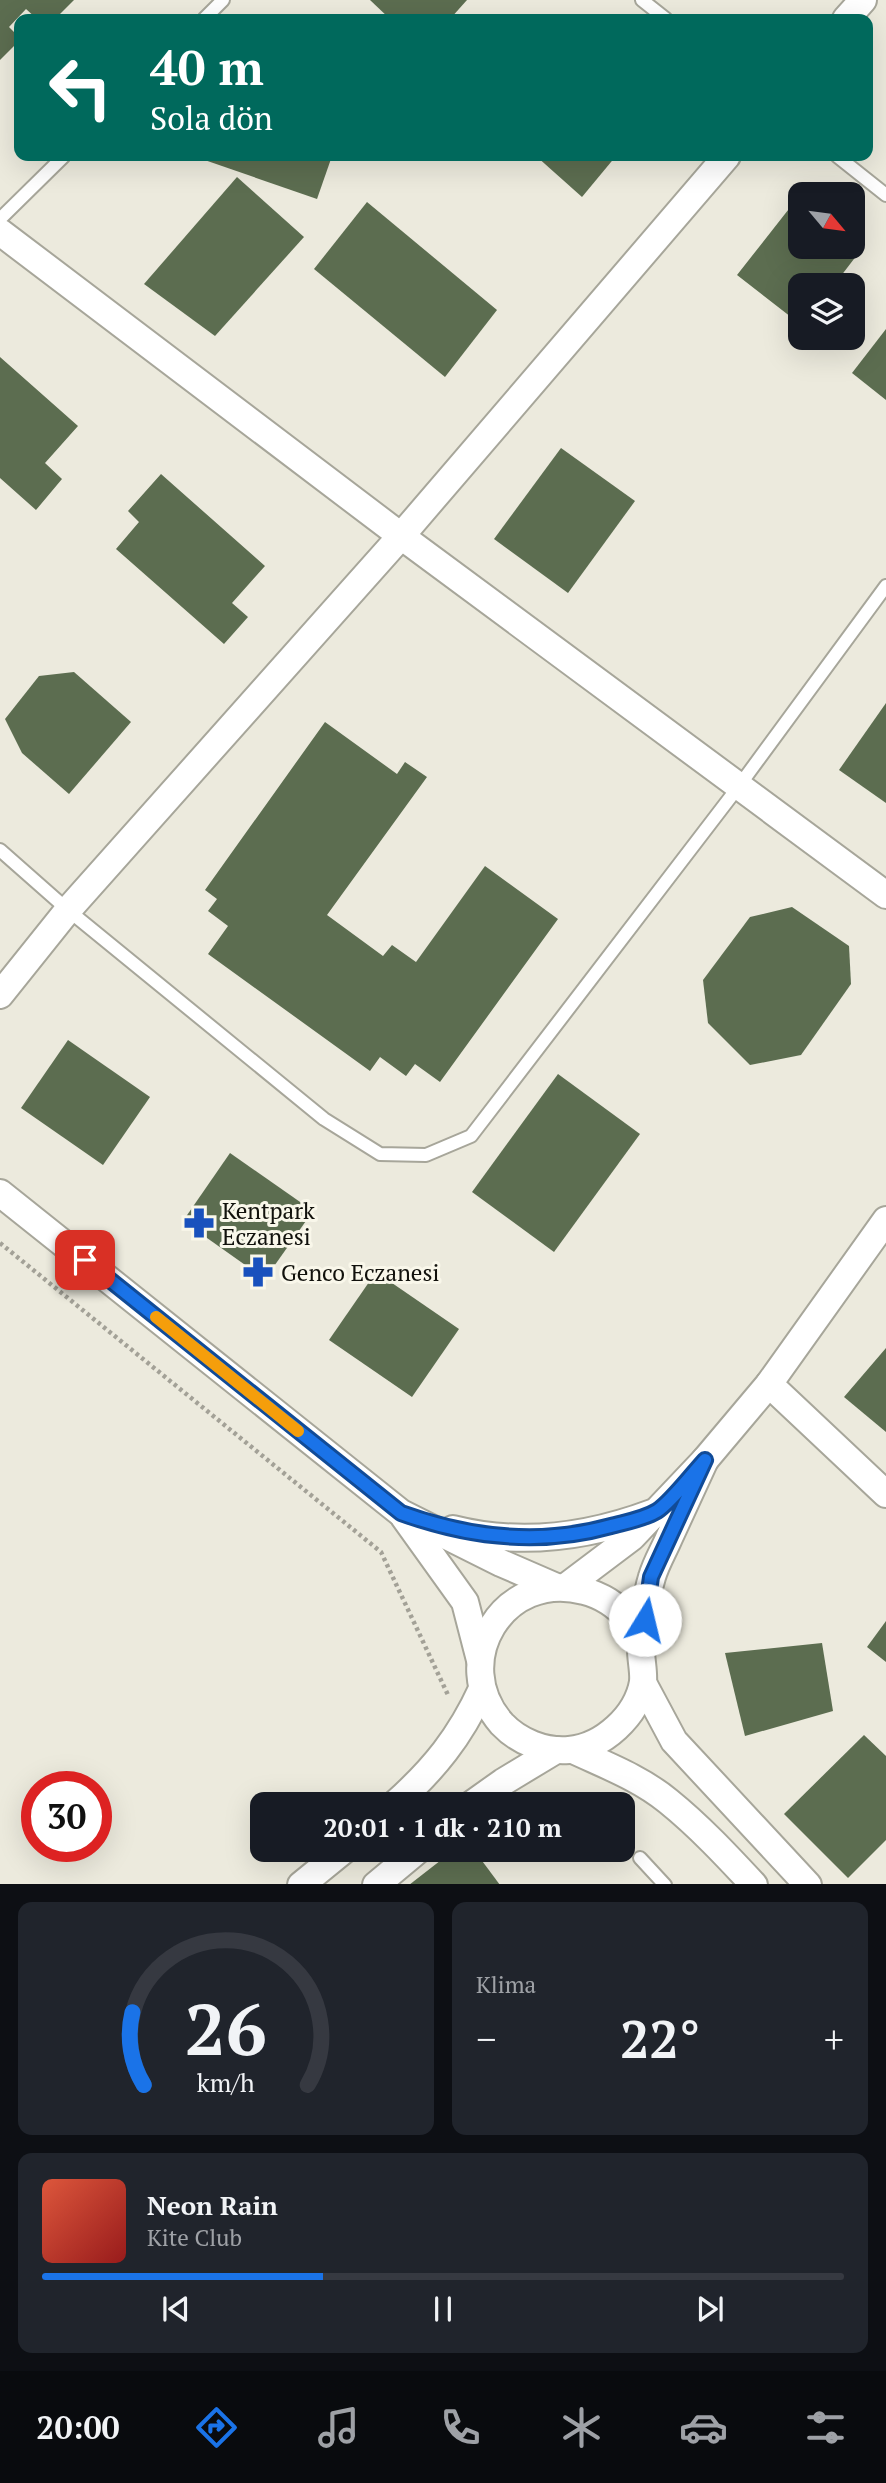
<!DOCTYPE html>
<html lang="tr">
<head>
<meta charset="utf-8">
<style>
	body { margin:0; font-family:"PT Serif",serif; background:#20242c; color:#f1f3f6; height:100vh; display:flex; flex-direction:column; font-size:26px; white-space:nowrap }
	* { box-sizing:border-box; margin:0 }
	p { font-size:23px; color:#9ea1a6 }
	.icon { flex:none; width:38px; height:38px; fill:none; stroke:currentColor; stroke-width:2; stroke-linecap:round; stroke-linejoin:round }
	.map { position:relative; height:1884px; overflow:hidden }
	.drawer { display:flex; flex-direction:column; gap:18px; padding:18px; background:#0d0f14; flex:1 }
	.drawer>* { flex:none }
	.banner { position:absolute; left:14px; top:14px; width:859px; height:147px; border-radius:14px; box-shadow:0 7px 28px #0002; background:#00695c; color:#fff; overflow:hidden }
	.needle { width:46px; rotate:119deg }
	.tools { position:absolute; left:788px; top:182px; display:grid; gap:14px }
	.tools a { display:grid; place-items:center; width:77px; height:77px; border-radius:14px; background:#171b24; box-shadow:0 7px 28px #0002; font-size:35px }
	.speed { position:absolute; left:21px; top:1771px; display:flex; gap:14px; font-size:35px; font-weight:700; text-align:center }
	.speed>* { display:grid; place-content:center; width:91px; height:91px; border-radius:50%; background:#171b24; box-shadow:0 7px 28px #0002; line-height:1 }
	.speed .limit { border:10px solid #d22; background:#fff; color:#111 }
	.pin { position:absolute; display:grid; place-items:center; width:60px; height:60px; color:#fff; margin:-30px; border-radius:14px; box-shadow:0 4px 10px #0006 }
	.me { position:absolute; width:77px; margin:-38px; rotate:9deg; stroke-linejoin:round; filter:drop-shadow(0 0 5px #0008) }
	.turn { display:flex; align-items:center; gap:24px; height:147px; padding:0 21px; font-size:32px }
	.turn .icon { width:91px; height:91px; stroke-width:2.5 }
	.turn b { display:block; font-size:49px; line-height:60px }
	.big { font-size:52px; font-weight:600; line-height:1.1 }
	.drawer .tile { flex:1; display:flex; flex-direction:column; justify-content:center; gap:10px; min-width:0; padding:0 24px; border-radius:14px; background:#20242c }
	.drawer .dial { align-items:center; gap:0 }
	.dial svg { height:182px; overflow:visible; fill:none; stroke:#363941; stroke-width:7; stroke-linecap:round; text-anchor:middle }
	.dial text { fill:#f1f3f6; stroke:none }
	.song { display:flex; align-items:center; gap:21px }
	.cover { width:84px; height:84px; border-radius:10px; background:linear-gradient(135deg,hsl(10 70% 55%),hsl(0 70% 35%)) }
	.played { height:7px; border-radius:4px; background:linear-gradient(90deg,#1a73e8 35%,#363941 35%) }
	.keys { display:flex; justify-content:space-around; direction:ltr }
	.heat { display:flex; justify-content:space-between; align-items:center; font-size:38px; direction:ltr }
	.drawer .tiles { flex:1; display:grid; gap:18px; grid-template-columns:1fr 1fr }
	.tile:last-child { grid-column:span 2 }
	.trip { position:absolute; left:250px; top:1792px; width:385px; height:70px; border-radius:14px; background:#171b24; box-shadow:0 7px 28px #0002; font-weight:600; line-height:70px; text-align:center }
	.tab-bar { display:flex; height:112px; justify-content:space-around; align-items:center; background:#090b0e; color:#9ea1a6 }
	.tab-bar .icon { width:49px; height:49px }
	.tab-bar .active { color:#1a73e8 }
	.tab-bar b { font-size:32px; color:#f1f3f6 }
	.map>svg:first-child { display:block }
	.building { fill:#5c6d50 }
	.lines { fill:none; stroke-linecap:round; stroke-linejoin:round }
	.service-casing { stroke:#a7a69a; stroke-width:16 }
	.minor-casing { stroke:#a7a69a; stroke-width:30 }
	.path { stroke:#a3a197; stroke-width:4.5; stroke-dasharray:3.5 3.5; stroke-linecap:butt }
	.service { stroke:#fff; stroke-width:12 }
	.minor { stroke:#fff; stroke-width:26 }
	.route-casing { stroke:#114b97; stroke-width:18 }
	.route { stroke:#1a73e8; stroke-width:12 }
	.slow { stroke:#f59e0b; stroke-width:12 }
	.labels { text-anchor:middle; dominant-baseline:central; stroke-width:6; stroke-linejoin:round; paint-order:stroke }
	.poi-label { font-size:23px; fill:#11110c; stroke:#f9f7ea; text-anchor:start }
</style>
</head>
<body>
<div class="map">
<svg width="886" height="1885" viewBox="0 0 886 1885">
	<rect width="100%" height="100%" fill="#eceadd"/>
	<g class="building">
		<polygon points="0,0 74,0 55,19 37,19 26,9 9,27 19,37 19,41 0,60"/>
		<polygon points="370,0 467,0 450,19 390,19"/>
		<polygon points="193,156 332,156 317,199"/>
		<polygon points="536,156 616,156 582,197"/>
		<polygon points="237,177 304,237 215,336 144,284"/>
		<polygon points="367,202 497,310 445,377 314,269"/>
		<polygon points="792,205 800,211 800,247 847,247 857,255 834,285 800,285 800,324 737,275"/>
		<polygon points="886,329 886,400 852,373"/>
		<polygon points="0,357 78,426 45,463 62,479 36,510 0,478"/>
		<polygon points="561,448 635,501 568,593 494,539"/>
		<polygon points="161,474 265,566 232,603 248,617 224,644 116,549 139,522 128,511"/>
		<polygon points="74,672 131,722 69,794 22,753 5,719 39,676"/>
		<polygon points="886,703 886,803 839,770"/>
		<polygon points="325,722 397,774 405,762 427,777 327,915 383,956 392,945 416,962 485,866 558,919 440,1082 415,1064 406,1076 380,1057 370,1071 208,954 228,926 208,911 217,899 205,890"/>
		<polygon points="792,907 849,946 851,984 801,1055 750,1065 708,1023 703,980 750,917"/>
		<polygon points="68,1040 150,1097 103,1165 21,1108"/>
		<polygon points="558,1074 640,1134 554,1252 472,1192"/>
		<polygon points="230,1153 313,1211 265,1279 183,1221"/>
		<polygon points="376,1272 459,1329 412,1397 329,1340"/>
		<polygon points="886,1348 886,1432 844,1397"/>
		<polygon points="886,1621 886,1662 867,1647"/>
		<polygon points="822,1643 833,1711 745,1736 725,1653"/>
		<polygon points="864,1735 886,1756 886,1840 848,1878 784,1814"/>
		<polygon points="454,1850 474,1850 500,1885 409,1885"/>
	</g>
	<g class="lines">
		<g class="service-casing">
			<g id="service">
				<polyline points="642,0 666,19"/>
				<polyline points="204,19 223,0"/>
				<polyline points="837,156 886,195"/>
				<polyline points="0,219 64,156"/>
				<polyline points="0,850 68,910 324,1119 380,1154 426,1155 471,1136 739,786 886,586"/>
				<polyline points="640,1858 665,1885"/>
			</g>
		</g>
		<g class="minor-casing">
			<g id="minor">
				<polyline points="846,19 863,0"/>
				<polyline points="0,232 401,536 886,895"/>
				<polyline points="0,995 68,910 401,536 727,156"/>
				<polyline points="0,1193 401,1513 501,1563 554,1586"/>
				<polyline points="886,1220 769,1384 886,1494"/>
				<polyline points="705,1460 769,1384"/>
				<polyline points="404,1517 465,1602 480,1660"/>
				<path d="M453,1529c67,17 135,8 199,-16"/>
				<path d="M567,1586l65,-49 73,-77c-12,26 -24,52 -36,78 -5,12 -13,25 -17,39 -6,19 -10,53 -11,73 0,10 3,22 2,32 -6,34 -40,65 -74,68 -24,2 -50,-8 -67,-26 -55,-62 2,-155 82,-133 16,4 34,14 43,28 6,9 10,20 14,29"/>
				<polyline points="643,1683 674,1741 808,1885"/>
				<path d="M573,1750c32,15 67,28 95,51 31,25 59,55 86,84"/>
				<path d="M395,1804c39,-35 65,-67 87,-115"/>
				<polyline points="472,1804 503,1782 556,1750"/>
				<polyline points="301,1885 344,1850"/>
				<polyline points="376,1885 418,1850"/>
			</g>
		</g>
		<polyline class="path" points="0,1243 381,1552 448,1695"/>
		<use href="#service" class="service"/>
		<use href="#minor" class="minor"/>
	</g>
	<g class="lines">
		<g class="route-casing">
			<path id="route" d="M85,1260l316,253c69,25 139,33 210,13 15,-4 33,-7 46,-15 14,-9 36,-38 48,-51l-54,117 -6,43"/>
		</g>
		<use href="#route" class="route"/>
		<polyline class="slow" points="156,1317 298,1431"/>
	</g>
	<defs>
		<g id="pharmacy-bare" transform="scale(2.415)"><path d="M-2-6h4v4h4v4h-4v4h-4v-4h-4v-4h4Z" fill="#1951bd" stroke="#f9f7ea" stroke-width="2.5" paint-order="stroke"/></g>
	</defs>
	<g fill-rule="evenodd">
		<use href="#pharmacy-bare" x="199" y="1223"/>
		<use href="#pharmacy-bare" x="258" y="1272"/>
	</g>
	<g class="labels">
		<g class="poi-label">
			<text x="222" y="1210">Kentpark<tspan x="222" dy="26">Eczanesi</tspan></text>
			<text x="281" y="1272">Genco Eczanesi</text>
		</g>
	</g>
</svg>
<div class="tools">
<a><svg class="needle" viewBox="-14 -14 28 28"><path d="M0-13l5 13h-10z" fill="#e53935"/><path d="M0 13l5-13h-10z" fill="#9ea1a6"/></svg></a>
<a><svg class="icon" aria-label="layers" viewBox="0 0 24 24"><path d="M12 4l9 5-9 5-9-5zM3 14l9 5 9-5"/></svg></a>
</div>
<div class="speed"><div class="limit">30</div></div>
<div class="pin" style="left:85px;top:1260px;background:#d93025"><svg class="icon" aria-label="arrive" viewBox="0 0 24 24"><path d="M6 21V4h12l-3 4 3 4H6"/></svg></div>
<svg class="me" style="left:645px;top:1620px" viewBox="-20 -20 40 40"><circle r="19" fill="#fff"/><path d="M0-13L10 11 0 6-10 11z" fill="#1a73e8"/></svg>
<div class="trip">20:01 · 1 dk · 210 m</div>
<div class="banner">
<div class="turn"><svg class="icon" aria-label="left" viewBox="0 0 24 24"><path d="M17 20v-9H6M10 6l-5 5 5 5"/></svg><div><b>40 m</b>Sola dön</div></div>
</div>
</div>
<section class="drawer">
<div class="tiles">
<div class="tile dial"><svg viewBox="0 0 100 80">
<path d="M14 69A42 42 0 1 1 86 69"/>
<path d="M14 69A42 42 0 0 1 9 37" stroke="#1a73e8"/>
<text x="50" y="56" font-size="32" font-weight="700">26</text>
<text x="50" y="72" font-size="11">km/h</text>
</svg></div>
<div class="tile"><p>Klima</p>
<div class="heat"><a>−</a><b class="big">22°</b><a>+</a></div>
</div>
<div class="tile">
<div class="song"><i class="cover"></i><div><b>Neon Rain</b><p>Kite Club</p></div></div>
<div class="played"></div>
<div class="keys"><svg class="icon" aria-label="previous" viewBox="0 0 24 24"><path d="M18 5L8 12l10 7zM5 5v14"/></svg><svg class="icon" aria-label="pause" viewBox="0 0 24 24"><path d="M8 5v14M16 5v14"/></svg><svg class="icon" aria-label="next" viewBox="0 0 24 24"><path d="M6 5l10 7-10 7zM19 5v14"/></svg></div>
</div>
</div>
</section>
<nav class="tab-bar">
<b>20:00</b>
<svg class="icon active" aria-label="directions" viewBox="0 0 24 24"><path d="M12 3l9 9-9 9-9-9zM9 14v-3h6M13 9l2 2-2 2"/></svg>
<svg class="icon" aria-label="music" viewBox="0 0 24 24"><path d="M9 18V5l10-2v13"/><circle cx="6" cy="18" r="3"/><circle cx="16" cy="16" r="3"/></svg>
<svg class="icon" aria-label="phone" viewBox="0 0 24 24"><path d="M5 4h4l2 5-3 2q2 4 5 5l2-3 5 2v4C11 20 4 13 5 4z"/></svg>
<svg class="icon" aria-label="climate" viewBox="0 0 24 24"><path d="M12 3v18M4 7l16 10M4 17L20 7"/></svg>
<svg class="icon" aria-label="car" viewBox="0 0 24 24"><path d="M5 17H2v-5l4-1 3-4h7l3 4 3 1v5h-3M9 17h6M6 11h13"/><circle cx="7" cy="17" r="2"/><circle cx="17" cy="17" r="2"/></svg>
<svg class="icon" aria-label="filters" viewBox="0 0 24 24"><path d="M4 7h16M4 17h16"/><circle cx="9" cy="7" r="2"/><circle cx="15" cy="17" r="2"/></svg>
</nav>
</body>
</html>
